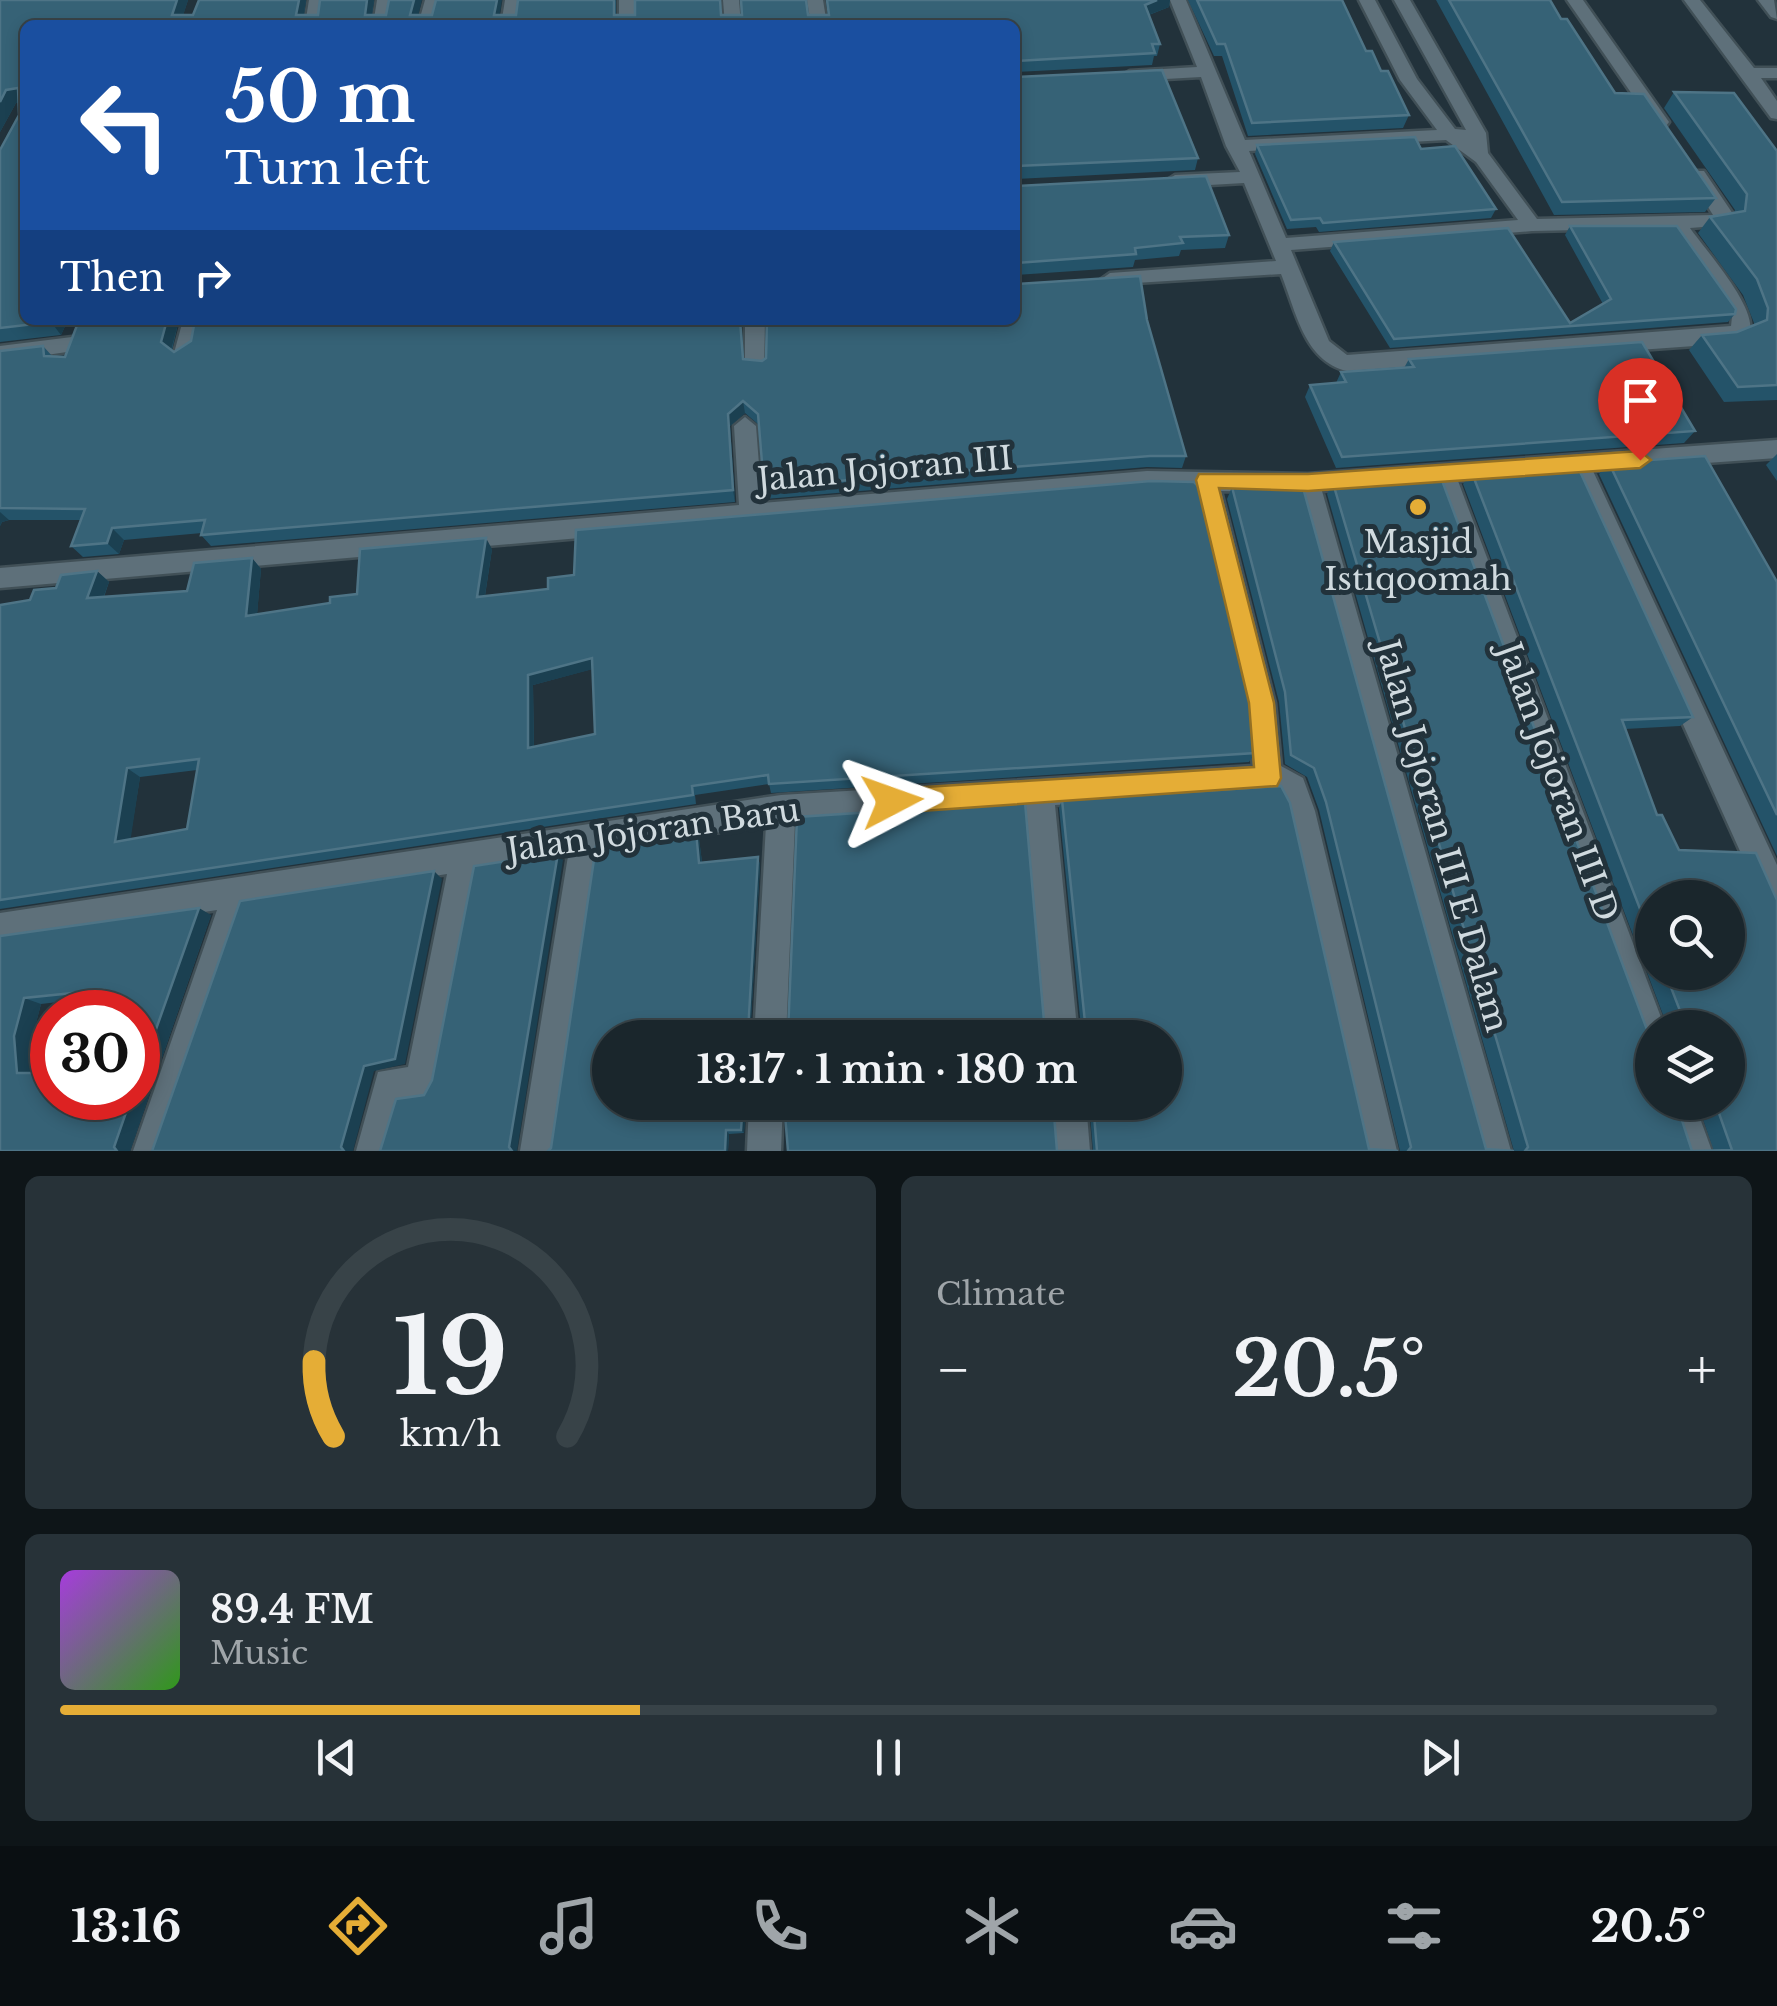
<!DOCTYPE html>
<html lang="en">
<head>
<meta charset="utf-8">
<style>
	body { margin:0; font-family:"Libre Baskerville",serif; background:#273238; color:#f1f3f6; height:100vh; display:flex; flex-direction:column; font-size:38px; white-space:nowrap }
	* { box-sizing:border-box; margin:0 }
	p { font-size:32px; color:#9fa5a9 }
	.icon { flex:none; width:55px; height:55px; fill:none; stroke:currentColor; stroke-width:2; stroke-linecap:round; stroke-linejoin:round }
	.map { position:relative; height:1151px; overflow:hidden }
	.sheet { display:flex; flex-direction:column; gap:25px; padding:25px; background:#0e1518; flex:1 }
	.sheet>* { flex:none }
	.top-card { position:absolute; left:20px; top:20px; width:1000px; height:305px; border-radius:15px; box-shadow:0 5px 15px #0003,0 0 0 2px #384348; background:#1a4fa0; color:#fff; overflow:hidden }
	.fabs { position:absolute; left:1635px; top:880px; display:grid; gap:20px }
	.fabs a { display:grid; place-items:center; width:110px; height:110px; border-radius:50%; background:#1a262c; box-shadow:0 5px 15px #0003,0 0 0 2px #384348; font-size:50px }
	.speed { position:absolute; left:30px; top:990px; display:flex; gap:20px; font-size:50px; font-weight:700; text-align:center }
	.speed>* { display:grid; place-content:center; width:130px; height:130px; border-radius:50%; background:#1a262c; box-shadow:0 5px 15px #0003,0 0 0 2px #384348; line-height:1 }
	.speed .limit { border:15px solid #d22; background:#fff; color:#111 }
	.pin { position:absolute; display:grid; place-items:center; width:85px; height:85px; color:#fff; margin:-102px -42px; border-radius:50% 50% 50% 0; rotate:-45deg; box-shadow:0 0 10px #0007 }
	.pin .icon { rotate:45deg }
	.me { position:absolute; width:110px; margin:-55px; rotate:86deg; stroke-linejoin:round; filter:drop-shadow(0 0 8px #0008) }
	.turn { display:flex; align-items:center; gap:35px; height:210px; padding:0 40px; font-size:45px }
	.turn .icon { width:130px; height:130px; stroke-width:2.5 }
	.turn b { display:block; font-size:70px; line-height:85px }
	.then { display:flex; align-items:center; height:95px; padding:0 40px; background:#0003; gap:20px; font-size:38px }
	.big { font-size:75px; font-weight:800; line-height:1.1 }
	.sheet .widget { flex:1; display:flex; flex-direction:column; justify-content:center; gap:15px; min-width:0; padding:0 35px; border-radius:15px; background:#273238 }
	.sheet .dial { align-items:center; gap:0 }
	.dial svg { height:260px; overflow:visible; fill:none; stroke:#384348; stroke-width:7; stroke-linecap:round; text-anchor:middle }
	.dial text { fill:#f1f3f6; stroke:none }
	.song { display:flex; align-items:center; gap:30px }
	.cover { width:120px; height:120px; border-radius:15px; background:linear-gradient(135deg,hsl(280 70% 55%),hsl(110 70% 35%)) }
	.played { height:10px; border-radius:5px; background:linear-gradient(90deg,#e5ad36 35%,#384348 35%) }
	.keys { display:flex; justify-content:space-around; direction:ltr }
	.heat { display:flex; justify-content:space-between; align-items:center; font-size:55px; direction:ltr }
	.sheet .tiles { flex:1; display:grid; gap:25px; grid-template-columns:1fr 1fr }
	.widget:last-child { grid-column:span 2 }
	.trip { position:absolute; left:592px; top:1020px; width:590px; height:100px; border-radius:50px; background:#1a262c; box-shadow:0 5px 15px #0003,0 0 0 2px #384348; font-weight:800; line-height:100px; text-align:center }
	.tab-bar { display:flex; height:160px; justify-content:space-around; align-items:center; background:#0a0f12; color:#9fa5a9 }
	.tab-bar .icon { width:70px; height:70px }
	.tab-bar .current { color:#e5ad36 }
	.tab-bar b { font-size:45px; color:#f1f3f6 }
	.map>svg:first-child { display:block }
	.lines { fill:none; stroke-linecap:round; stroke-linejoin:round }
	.minor-casing { stroke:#415057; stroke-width:5 }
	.minor { fill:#5e707a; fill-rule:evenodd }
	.wall { fill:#245369; fill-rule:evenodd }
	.shaded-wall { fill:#1b4051 }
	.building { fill:#366276; stroke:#4e7486; stroke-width:2.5; fill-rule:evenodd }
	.route { fill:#e5ad36; stroke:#957023; stroke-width:2.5 }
	.poi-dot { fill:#e5ad36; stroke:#22323b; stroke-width:4 }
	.labels { text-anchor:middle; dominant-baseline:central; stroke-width:10; stroke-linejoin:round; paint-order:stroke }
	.street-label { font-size:32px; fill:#d0dadf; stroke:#22323b }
	.poi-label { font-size:32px; fill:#d0dadf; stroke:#22323b }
</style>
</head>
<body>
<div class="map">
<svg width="1777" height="1151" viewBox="0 0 1777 1151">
	<rect width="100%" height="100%" fill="#22323b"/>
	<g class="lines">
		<g class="minor-casing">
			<g id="minor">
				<polygon points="309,0 325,0 321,25 305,25"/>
				<polygon points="377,0 393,0 389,25 373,25"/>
				<polygon points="425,0 441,0 434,25 418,25"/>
				<polygon points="505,0 521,0 517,25 501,25"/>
				<rect x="619" y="0" width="16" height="25"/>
				<polygon points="723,0 739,0 741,25 725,25"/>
				<polygon points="807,0 823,0 827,25 811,25"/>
				<path d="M1170,0h16l59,140 192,-10 -37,-50 -41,-80h16l42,79 38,50 11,1 -72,-130h16l76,133 2,20 49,66 176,-4 -25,-40 2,-4h14l29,43 -5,11 -38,3c16,23 70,82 59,107l-27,9 -375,27c-43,-10 -51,-60 -66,-97l-178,11 -3,-5 10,-7 166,-12 -32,-78 -69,4 -9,-6 9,-6 65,-3 -14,-26 -25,-69 -71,4 -9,-5 9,-5 67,-4zM1446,140l30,22 42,58 -232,18 -37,-87zM1670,228l62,89 -1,9 -384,29 -18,-14 -38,-91 241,-19z"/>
				<polygon points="1567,0 1583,0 1669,122 1666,126 1654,126"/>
				<polygon points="1684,0 1700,0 1754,68 1777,68 1777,78 1761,78 1777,101 1777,119 1771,118"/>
				<polygon points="1758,0 1774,0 1777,19 1771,17"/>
				<polygon points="183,320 203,320 196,353 185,361 174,353"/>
				<polygon points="745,320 765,320 764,370 748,370 745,364"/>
				<polygon points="72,337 80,340 83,345 80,350 0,362 0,346"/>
				<polygon points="745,417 756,426 762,503 1147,471 1308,474 1777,440 1777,458 1593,471 1777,865 1777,913 1766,909 1570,473 1458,481 1665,1028 1652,1028 1652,1052 1641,1047 1435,483 1322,491 1511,1151 1477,1151 1299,492 1221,491 1275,703 1281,766 1303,778 1315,811 1397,1151 1363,1151 1287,811 1282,796 1275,791 1055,805 1078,1038 1046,1038 1026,807 795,822 786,1038 754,1038 766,825 598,851 554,1151 520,1151 568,856 478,870 437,1083 433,1095 403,1100 390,1151 356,1151 378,1072 408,1067 447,874 249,905 167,1151 133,1151 217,910 0,943 0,913 781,795 1253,766 1247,703 1198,490 1147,489 0,588 0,568 739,505 734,426"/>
				<polygon points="749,1102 783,1102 781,1151 747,1151"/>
				<polygon points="1052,1102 1086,1102 1090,1151 1056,1151"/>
				<polygon points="1661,1102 1694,1102 1712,1151 1678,1151"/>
			</g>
		</g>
		<use href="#minor" class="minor"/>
	</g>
	<g class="wall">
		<polygon points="0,0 188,0 183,15 193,15 306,0 304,15 318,15 374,0 372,15 516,15 616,0 616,15 828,15 826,0 1170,0 1169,7 1149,15 1160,44 1157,56 1154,56 1152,65 1015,72 1016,77 1198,158 1195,170 1015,179 1015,25 25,25 25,320 68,320 61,335 0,342 0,150 19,115 19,103 16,103 0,132"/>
		<polygon points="1188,0 1342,0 1366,51 1409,115 1403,128 1248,136 1222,56 1214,56"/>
		<polygon points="1436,0 1550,0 1561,19 1615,93 1716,198 1705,212 1554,215"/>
		<polygon points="1674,92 1777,151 1777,400 1724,402 1689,350 1702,335 1737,332 1754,325 1754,323 1743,295 1698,233 1710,217 1734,212 1735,210 1664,108"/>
		<polygon points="1257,145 1421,149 1496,209 1491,218 1319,232 1316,227 1287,229 1255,154"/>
		<polygon points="1015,184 1017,186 1229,235 1225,248 1181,250 1179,256 1135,260 1133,267 1015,275"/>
		<polygon points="1570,226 1735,314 1728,322 1390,348 1330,251 1334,242 1570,323 1603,304 1565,235"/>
		<polygon points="1017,284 1147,320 1186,456 1182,468 1147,467 765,499 759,425 745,413 730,426 735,502 211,546 201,535 202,533 124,540 119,554 83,557 71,546 81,520 9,520 2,522 0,526 0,351 43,346 53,357 65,357 179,320 172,350 174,352 741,320 744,360 762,361"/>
		<polygon points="1409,359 1695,431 1684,443 1336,468 1305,397 1310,385 1336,383 1341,372 1404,368"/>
		<polygon points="1777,454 1777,481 1766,465"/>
		<polygon points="1609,463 1777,582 1777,856 1599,474"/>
		<path d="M1577,465l116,252 -13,9 -55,3 32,86h5l17,35 77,3 21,47v251h-84h21l-17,-49h31v-74h-60l-205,-544 9,-11zM1652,898h76v74h-76z"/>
		<polygon points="1333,483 1692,1151 1514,1151 1327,494"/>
		<polygon points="1232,487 1486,1149 1514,1151 1400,1151 1319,810 1307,777 1285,764 1279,702 1227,499"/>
		<path d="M492,549l-7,47 770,157 -6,9 -478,31 -2,-9 -74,11 1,9 -696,105v-304l30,-5 67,-29 12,11 -5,15 83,-6 65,-33 9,11 -4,45 73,-11zM592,669l3,65 -61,13 -1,-62zM197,770l-10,59 -57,10 10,-62z"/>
		<polygon points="1281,786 1290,803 1369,1149 1398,1151 788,1151 784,1102 1053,1102 1057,1151 1093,1151 1089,1102 1165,1102 1165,1038 610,1038 610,1102 746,1102 744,1133 729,1134 728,1151 548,1151 551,1148 596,846 696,831 699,839 702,862 758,857 760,865 750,1036 784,1037 788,1033 797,817 1025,802 1045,1033 1049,1037 1082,1037 1059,808 1062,800"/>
		<path d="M211,915l-81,236h-130v-215zM101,997l37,101 -105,-25 -2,-31 10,-38z"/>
	</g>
	<g class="shaded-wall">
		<polygon points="177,0 188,0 180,25 172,15"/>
		<polygon points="299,0 306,0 302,25 296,15"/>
		<polygon points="367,0 374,0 370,25 365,15"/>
		<polygon points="414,0 422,0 416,25 410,15"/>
		<polygon points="497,0 502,0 498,25 494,15"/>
		<polygon points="1157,0 1170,0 1169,7 1143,17 1145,5"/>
		<polygon points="18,88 25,102 16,103 0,132 0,102 6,90"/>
		<polygon points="52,320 68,320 61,335 51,322"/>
		<polygon points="167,320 179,320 170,354 161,342"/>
		<polygon points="743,401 745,413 730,426 735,502 733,490 728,414"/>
		<polygon points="0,512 9,520 2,522 0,526"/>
		<polygon points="112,528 124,540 119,554 107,543"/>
		<polygon points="486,538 492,549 483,608 477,597"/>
		<polygon points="252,558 261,569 256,627 246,616"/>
		<polygon points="97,571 109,582 99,609 87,598"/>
		<polygon points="592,658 597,668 533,685 534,757 528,748 528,675"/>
		<polygon points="127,768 140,777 129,850 115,842"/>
		<polygon points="696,831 699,839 703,870 699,863"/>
		<polygon points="558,853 563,860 517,1151 512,1151 509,1147"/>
		<polygon points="758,857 760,865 750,1038 748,1033"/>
		<polygon points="434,871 442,879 405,1064 374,1071 353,1151 344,1151 341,1147 364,1066"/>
		<polygon points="199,908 211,915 130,1151 117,1151 114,1147 131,1098 138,1098 138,1080"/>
		<polygon points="24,998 41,1004 31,1042 34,1077 17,1073 14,1036"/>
		<polygon points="743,1102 746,1102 744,1133 741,1130"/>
		<polygon points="726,1130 729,1134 728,1151 725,1151"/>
	</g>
	<g class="building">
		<polygon points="0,0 177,0 172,15 193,15 199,0 299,0 296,15 318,15 320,0 367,0 365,15 386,15 389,0 414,0 410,15 432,15 436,0 497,0 494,15 516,15 518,0 614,0 614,15 635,15 635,0 720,0 721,15 742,15 741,0 806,0 808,15 829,15 827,0 1157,0 1145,5 1160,44 1152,44 1155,53 1015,61 1015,25 25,25 25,320 52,320 51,322 0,328 0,150 19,115 18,88 6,90 0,102"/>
		<polygon points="1197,0 1342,0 1366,51 1372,51 1381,71 1388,71 1409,115 1252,123 1225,44 1217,44"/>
		<polygon points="1449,0 1550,0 1561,19 1567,19 1615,93 1644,94 1716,198 1562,202"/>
		<polygon points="1162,70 1198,158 1016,166 1015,172 1015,72 1016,77"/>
		<polygon points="1674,92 1734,93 1777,151 1777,385 1738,387 1702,335 1737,332 1767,320 1768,308 1757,279 1710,217 1745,211 1747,194"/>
		<polygon points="1415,137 1421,149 1455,146 1496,209 1323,223 1320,218 1291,220 1257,145"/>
		<polygon points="1206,176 1229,235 1180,237 1183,243 1135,248 1136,254 1016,263 1015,269 1015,184 1017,186"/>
		<polygon points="1570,226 1677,226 1736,309 1735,314 1394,339 1334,242 1508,228 1570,323 1611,299"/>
		<polygon points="1140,276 1147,320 1186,456 1150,456 764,487 758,414 743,401 728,414 733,490 201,535 205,520 112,528 107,543 71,546 85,509 0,508 0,351 43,346 44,356 65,357 79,320 167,320 161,342 174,352 191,341 195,320 740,320 743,359 762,361 766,358 767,320 1015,320 1015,282 1017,284"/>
		<polygon points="1642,342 1695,431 1342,457 1310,385 1346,382 1341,372 1414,367 1409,359"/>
		<polygon points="1705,456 1777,582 1777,815 1609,463"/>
		<polygon points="1577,465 1693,717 1622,720 1657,815 1662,815 1679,850 1756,853 1777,900 1777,1151 1693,1151 1732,1150 1715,1102 1728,1102 1728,1028 1671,1028 1680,1026 1684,1021 1665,972 1728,972 1728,898 1652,898 1652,940 1472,473"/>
		<polygon points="1440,475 1652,1043 1652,1102 1676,1102 1692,1151 1525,1151 1528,1147 1333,483"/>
		<path d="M1151,481l43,1 7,7 48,205 6,59 -486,31 -1,-9 -76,11 1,9 -693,105v-295l30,-5 4,-10 22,-2 5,-13 36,-4 -10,27 100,-7 7,-28 58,-5 -6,58 84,-13v-6l27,-3 3,-45 126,-11 -9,59 71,-8v-11l26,-3 2,-45zM592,658l3,76 -67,14v-73zM199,759l-12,70 -72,13 12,-74z"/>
		<polygon points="1302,484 1486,1149 1514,1151 1408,1151 1411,1147 1326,802 1314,768 1291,755 1285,692 1232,487"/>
		<polygon points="1281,786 1290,803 1369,1149 1398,1151 788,1151 784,1102 1053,1102 1057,1151 1097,1151 1093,1102 1165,1102 1165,1038 610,1038 610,1102 743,1102 741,1130 726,1130 725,1151 548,1151 551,1148 596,846 696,831 699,863 758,857 748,1033 751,1037 784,1037 788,1033 797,817 1025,802 1045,1033 1049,1037 1082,1037 1086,1032 1062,800"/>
		<polygon points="558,853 509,1147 512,1151 380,1151 396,1099 424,1095 432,1080 474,866"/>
		<polygon points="434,871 395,1059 364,1066 341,1147 344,1151 152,1151 240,901"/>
		<polygon points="199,908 138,1080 138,1012 96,1012 103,990 24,998 14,1036 17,1073 52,1073 52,1098 131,1098 114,1147 117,1151 0,1151 0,936"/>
	</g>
	<polygon class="route" points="1640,451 1651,460 1640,468 1308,491 1219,488 1274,703 1281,778 1277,786 892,813 883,810 879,801 883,792 892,789 1254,767 1249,703 1196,480 1199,474 1308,474"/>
	<circle class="poi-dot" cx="1418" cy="507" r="10"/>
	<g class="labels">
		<g class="street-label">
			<text transform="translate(885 469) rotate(-5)">Jalan Jojoran III</text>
			<text transform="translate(1558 782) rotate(70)">Jalan Jojoran III D</text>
			<text transform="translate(653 830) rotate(-8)">Jalan Jojoran Baru</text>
			<text transform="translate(1442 836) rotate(74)">Jalan Jojoran III E Dalam</text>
		</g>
		<g class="poi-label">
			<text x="1418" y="542">Masjid<tspan x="1418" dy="37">Istiqoomah</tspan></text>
		</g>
	</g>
</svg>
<div class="fabs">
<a><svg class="icon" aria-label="search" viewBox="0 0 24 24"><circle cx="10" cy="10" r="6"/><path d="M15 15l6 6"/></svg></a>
<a><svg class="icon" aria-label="layers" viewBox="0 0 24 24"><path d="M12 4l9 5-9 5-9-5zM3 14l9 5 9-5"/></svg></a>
</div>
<div class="speed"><div class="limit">30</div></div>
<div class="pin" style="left:1640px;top:460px;background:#d93025"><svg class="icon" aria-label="arrive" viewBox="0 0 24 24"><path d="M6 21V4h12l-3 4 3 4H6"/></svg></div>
<svg class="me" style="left:892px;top:801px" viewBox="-20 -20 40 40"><path d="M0-17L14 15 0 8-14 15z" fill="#e5ad36" stroke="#fff" stroke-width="4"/></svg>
<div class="trip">13:17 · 1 min · 180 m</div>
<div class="top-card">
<div class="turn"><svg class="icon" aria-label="left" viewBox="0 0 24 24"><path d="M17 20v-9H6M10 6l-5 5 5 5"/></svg><div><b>50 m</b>Turn left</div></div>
<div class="then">Then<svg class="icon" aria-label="right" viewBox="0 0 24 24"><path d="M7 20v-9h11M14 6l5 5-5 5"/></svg></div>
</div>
</div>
<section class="sheet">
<div class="tiles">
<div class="widget dial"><svg viewBox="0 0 100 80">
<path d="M14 69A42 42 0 1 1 86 69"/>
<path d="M14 69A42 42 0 0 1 8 46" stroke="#e5ad36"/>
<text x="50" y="56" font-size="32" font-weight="700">19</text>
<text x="50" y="72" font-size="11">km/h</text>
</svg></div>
<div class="widget"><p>Climate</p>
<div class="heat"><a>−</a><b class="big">20.5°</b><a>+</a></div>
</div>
<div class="widget">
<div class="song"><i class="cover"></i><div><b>89.4 FM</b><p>Music</p></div></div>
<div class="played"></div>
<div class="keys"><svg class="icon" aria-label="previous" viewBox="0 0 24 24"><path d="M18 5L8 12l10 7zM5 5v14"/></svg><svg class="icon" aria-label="pause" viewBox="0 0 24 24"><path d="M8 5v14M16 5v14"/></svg><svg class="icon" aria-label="next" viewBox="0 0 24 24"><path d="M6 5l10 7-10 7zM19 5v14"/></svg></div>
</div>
</div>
</section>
<nav class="tab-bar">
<b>13:16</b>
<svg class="icon current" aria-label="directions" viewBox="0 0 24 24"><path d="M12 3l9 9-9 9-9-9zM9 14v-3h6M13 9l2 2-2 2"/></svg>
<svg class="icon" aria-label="music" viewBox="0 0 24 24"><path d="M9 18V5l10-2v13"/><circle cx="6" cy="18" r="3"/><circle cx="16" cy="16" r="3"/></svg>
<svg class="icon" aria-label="phone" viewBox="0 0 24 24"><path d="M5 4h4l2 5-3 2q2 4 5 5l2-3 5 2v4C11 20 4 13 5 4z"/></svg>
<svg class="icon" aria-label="climate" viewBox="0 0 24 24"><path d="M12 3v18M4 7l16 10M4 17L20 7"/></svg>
<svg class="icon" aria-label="car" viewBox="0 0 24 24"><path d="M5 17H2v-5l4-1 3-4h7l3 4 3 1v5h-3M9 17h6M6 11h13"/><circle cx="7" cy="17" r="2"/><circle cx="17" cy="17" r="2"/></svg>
<svg class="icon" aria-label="filters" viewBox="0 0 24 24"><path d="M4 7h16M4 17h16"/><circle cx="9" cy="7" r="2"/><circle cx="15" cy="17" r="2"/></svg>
<b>20.5°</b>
</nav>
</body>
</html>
